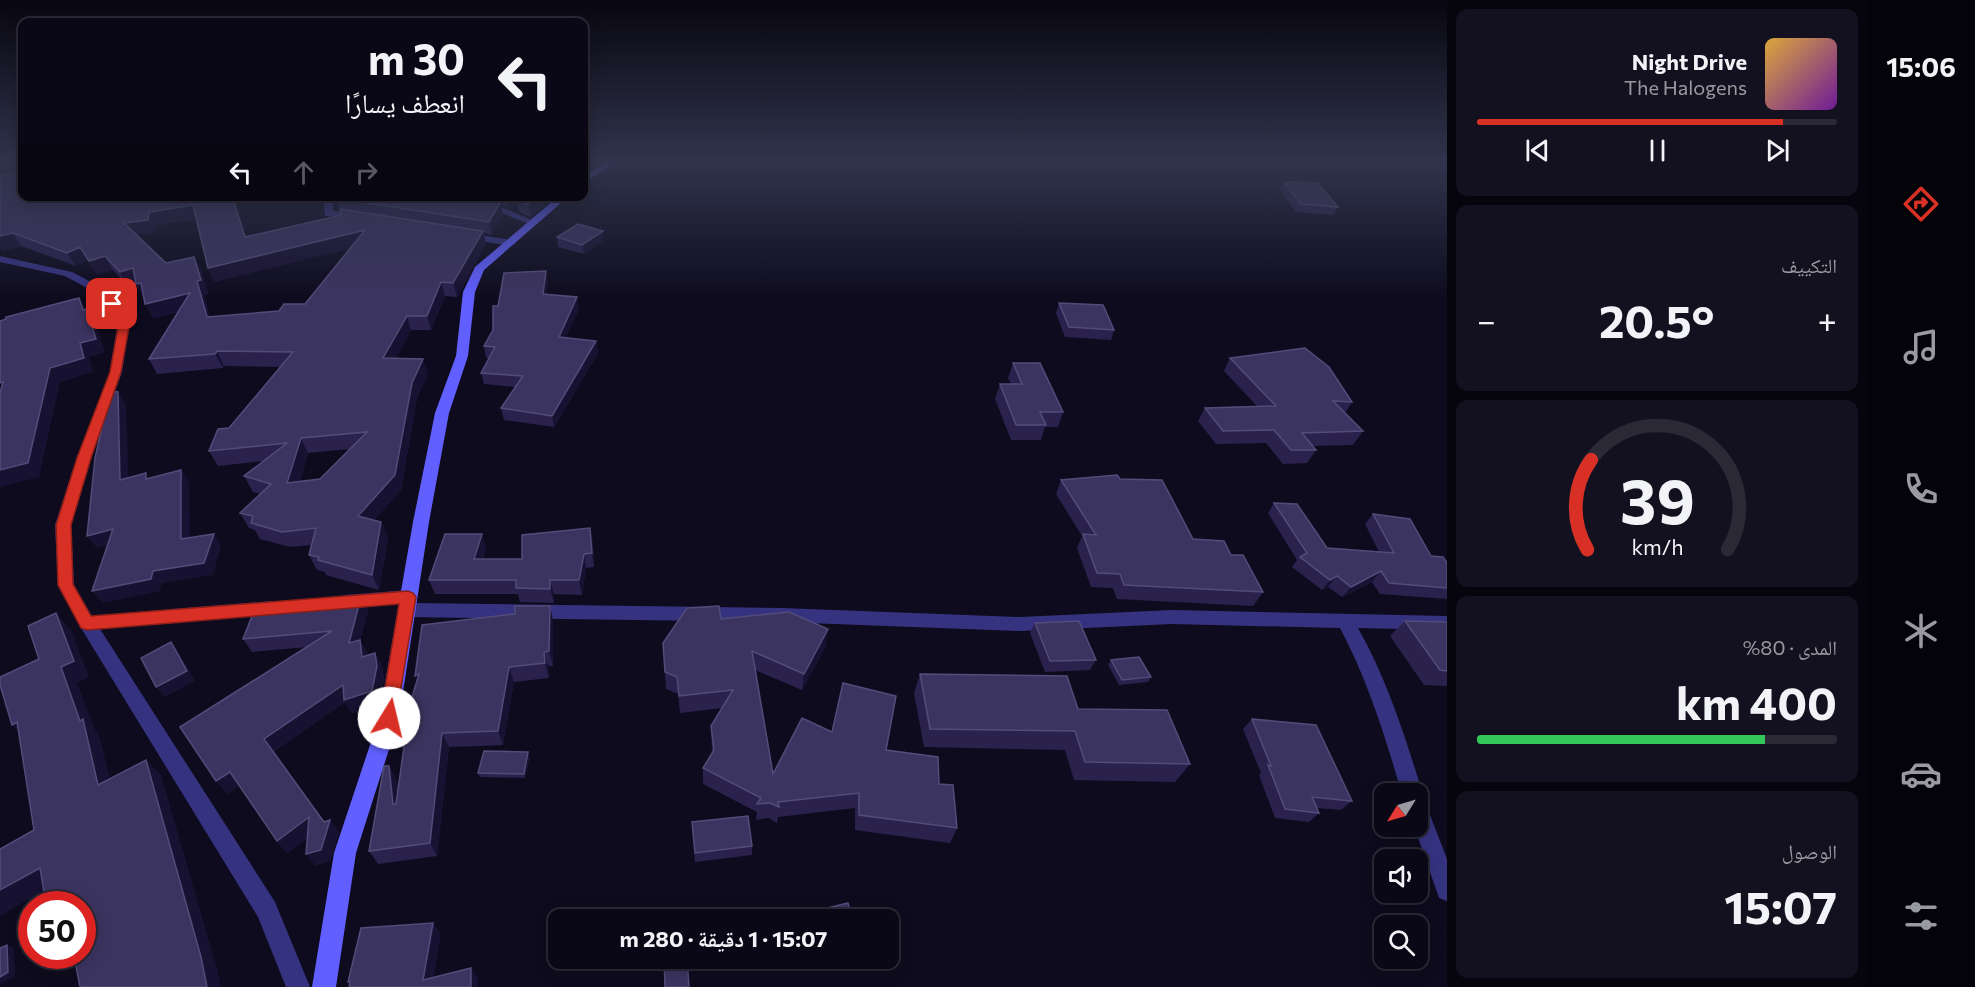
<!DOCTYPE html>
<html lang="ar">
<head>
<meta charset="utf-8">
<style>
	body { margin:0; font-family:Commissioner,"Noto Naskh Arabic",sans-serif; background:#13111f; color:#f1f3f6; direction:rtl; height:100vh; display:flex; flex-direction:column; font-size:22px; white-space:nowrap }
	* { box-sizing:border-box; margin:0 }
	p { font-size:20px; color:#999aa1 }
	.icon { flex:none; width:33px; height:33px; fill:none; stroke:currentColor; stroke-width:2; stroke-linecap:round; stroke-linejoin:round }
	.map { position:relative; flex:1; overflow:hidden; direction:ltr }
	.side { display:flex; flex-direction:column; gap:9px; padding:9px; background:#06040c; width:420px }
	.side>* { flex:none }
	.banner { position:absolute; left:18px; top:18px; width:570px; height:183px; border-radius:12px; box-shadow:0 3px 15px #0003,0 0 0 2px #2a2935; direction:rtl; background:#0a0816; color:#f1f3f6; overflow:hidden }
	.needle { width:39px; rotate:233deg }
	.fabs { position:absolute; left:1374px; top:783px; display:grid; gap:12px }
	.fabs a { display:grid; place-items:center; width:54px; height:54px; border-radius:12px; background:#0a0816; box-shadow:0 3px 15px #0003,0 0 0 2px #2a2935; font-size:30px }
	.speed { position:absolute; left:18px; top:891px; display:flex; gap:12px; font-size:30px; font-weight:700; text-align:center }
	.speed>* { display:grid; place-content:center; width:78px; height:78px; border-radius:50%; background:#0a0816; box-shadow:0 3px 15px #0003,0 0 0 2px #2a2935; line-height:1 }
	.speed .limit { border:9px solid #d22; background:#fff; color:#111 }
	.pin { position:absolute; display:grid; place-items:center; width:51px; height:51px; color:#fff; margin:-26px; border-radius:12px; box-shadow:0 3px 9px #0006 }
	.me { position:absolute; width:66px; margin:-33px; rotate:9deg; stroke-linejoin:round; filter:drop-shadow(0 0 4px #0008) }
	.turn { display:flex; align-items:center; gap:21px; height:126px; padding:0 24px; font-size:27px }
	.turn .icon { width:78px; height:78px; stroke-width:2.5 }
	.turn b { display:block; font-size:42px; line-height:51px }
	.lanes { display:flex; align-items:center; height:57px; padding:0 24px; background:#0003; justify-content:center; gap:30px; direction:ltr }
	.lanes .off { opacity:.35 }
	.big { font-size:45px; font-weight:700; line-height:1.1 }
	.side .widget { flex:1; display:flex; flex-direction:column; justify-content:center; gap:9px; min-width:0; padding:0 21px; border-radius:12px; background:#13111f }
	.side .dial { align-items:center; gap:0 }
	.dial svg { height:156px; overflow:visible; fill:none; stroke:#2a2935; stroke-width:7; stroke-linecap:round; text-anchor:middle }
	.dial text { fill:#f1f3f6; stroke:none }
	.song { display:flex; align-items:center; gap:18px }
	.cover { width:72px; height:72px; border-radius:9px; background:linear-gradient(135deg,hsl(40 70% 55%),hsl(280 70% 35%)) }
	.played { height:6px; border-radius:3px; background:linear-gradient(90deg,#d93025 85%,#2a2935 85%) }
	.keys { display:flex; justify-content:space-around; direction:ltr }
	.heat { display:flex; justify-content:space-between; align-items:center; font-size:33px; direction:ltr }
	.charge { height:9px; border-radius:4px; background:linear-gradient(90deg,#34c759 80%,#2a2935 0) }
	.trip { position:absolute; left:548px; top:909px; width:351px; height:60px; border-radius:12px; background:#0a0816; box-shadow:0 3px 15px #0003,0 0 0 2px #2a2935; font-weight:700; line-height:60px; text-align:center; direction:rtl }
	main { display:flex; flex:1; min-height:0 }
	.menu { display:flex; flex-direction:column; width:108px; justify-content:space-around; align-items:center; background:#040309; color:#999aa1 }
	.menu .icon { width:42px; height:42px }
	.menu .active { color:#d93025 }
	.menu b { font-size:27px; color:#f1f3f6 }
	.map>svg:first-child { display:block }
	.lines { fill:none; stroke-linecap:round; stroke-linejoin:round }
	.minor { fill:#353380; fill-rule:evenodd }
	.tertiary { fill:#353380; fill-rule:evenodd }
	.secondary { fill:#615fff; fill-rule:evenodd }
	.wall { fill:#2a224d; fill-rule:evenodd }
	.shaded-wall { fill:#181232 }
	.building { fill:#3c3460; stroke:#534b79; stroke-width:1.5; fill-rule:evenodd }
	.route { fill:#d93025; stroke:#8d1f18; stroke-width:1.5 }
</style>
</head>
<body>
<main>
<nav class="menu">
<b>15:06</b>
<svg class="icon active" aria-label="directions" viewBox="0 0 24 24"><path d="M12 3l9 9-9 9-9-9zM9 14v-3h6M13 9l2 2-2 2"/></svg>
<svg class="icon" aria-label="music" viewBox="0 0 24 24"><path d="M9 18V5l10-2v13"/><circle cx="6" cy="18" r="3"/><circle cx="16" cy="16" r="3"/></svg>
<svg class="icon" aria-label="phone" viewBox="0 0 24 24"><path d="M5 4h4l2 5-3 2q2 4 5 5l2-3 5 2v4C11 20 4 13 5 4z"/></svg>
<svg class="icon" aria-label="climate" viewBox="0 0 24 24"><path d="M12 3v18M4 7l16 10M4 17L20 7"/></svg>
<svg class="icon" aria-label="car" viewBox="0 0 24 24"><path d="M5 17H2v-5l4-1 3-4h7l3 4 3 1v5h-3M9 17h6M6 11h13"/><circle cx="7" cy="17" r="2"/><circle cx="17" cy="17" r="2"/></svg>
<svg class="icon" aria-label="filters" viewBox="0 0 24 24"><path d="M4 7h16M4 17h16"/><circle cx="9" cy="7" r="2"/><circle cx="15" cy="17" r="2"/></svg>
</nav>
<section class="side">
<div class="widget">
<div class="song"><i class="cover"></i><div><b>Night Drive</b><p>The Halogens</p></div></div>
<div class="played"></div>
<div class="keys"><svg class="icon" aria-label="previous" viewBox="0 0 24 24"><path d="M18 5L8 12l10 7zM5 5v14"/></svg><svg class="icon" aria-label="pause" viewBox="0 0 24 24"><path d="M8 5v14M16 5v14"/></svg><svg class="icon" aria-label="next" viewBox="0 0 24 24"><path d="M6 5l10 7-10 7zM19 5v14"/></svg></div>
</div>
<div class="widget"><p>التكييف</p>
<div class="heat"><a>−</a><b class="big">20.5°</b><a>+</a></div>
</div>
<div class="widget dial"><svg viewBox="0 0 100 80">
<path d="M14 69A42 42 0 1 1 86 69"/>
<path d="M14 69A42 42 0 0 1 16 23" stroke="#d93025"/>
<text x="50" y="56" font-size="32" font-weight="700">39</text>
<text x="50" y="72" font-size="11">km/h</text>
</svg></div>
<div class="widget"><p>المدى · 80%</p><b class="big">400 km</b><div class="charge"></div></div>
<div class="widget"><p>الوصول</p><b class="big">15:07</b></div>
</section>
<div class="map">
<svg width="1447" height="987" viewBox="0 0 1447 987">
	<rect width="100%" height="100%" fill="#0e0b1e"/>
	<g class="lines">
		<g class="minor">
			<polygon points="323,196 333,196 333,211 360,213 365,216 360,219 325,216"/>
			<polygon points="461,196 475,196 539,223 531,225"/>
			<polygon points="466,233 511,240 516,243 511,246 462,238 461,236"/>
			<path d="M408,590l6,2 2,5 -2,5 -4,1 372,5 238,9 152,-7 275,6v14l-89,-2c30,53 47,109 65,166l-2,6 4,2 22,57v42l-8,-3 -25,-72h4v-32h-16c-17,-58 -34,-113 -62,-166l-168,-4 -152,7 -238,-9 -376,-5 -6,-2 -3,-5 6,-6 -58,5 -6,-2 -3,-5 3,-5 6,-2z"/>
			<polygon points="273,601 279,603 282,608 279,613 273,615 87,630 81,628 78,623 81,618 87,616"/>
		</g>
		<polygon class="tertiary" points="0,256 72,272 97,285 117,303 129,327 122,372 91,457 71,525 74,585 93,618 275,902 310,987 286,987 258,917 81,628 58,585 55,525 77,457 110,372 117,327 108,307 89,289 65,276 0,262"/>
		<g class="secondary">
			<polygon points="607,161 617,161 584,183 584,176"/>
			<polygon points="559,196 569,196 484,270 475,292 468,356 449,413 429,522 399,718 356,853 336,987 312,987 334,853 379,718 413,522 435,413 456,356 463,292 475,267"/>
		</g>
	</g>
	<g class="wall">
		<polygon points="1246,161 1295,161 1291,170"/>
		<path d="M0,175l22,21h233l-20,6 11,35 96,-22 -7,-19h179l-6,11 -8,-3 3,12 -11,19 -8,-2 2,11 -29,53 -12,-1 -14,34h-20l-15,28 32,15 -11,25 -16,92 -27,30 7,2 7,15 -9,53 -53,-15 -1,-3 -8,-2 -8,-15 3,-10 -22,2 -30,-8 -5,-9 -6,-2 -9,-15 20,-19 -7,-2 -9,-16 20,-15 -46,5 -9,-15 72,-84 -57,-1 -1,2 -66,6 -8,-15 29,-47 -25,6 -9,-20 -8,-15 -8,3 -15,-16 -16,5 -9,-15 -12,6 -55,-20 -18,5 -3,-4zM196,219l12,49 6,14 136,-34 -45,56 -26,7 -69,6 -6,-22 4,-1 -7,-24 -35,-7 -29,-28 17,-2 2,-8zM350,449l-30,30 -20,2 8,-28z"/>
		<polygon points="1284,182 1338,207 1333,215 1296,212 1280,189"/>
		<polygon points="554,197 531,217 519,212 517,199"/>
		<polygon points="557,237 604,240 584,254 558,247"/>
		<polygon points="548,282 546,294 579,309 565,338 596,341 598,353 554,427 504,420 501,408 515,387 484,384 481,373 489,358 486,358 484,346 493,330 498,306"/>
		<polygon points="1059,303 1114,330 1111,340 1065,337 1056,313"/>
		<polygon points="1230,358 1352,402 1345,413 1363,431 1353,445 1313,446 1316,450 1307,463 1283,464 1266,443 1216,444 1198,421 1205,408 1257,406 1224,371"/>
		<polygon points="1013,363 1063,412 1058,427 1045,427 1041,440 1011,440 995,399 1000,384 1011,384 1008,378"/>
		<polygon points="1120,479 1193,539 1231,555 1263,592 1253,606 1117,599 1113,588 1091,587 1077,548 1082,536 1056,494 1061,480"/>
		<polygon points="1274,503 1327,548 1379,552 1365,524 1373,514 1431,556 1447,563 1447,599 1380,594 1372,582 1342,597 1328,587 1322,590 1292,567 1297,560 1268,513"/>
		<polygon points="590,528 593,543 594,567 586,568 582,595 554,594 554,603 520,602 518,594 435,594 429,580 486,548 483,559 522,559"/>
		<polygon points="361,597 368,610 360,640 368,655 375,653 382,666 384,679 379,704 352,713 345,702 273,752 324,822 339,832 330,861 315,865 307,838 287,853 277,841 239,785 227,794 307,647 252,652 243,639"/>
		<polygon points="550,606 553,621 553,666 548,666 549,678 514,682 503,745 449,747 437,856 378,864 369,851 397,780 398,789 515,614"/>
		<polygon points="721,619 826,646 802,690 755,670 773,774 832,732 886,750 939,784 957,828 950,843 855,830 855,808 778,817 777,823 769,818 756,820 757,812 703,784 703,768 712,752 711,726 722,708 680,713 678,694 666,689 663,643"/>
		<polygon points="1405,621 1447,622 1447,686 1424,685 1390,636"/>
		<polygon points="1035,623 1096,660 1090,670 1045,672 1030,633"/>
		<polygon points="1111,660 1151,677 1148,682 1119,685 1108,665"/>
		<polygon points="920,674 1078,709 1190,764 1175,782 1074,780 1065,750 924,747 914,693"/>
		<polygon points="1252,719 1352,801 1341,810 1317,808 1319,813 1309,822 1275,818 1259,775 1261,773 1243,729"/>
		<polygon points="530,757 525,778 480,777 478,773"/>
		<polygon points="692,822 752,846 752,855 695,862"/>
	</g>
	<g class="shaded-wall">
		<polygon points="584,161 602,161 590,167 590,169 584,173"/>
		<polygon points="232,196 255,196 235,202 251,250 245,237"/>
		<polygon points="505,196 514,196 508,207"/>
		<polygon points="538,196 554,196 554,197 531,217 528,204"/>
		<polygon points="500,203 503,216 492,235 489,222"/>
		<polygon points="193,205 199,218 156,225 154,233 131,236 124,223 149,212"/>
		<polygon points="365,230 369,244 214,282 208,268"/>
		<polygon points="483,231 486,244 457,297 453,283"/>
		<polygon points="603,231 604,240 584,254 582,245"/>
		<polygon points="13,233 21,246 3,251 0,247 0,236"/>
		<polygon points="80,247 88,260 76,266 67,253"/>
		<polygon points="105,256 113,270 97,275 89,261"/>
		<polygon points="194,257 201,270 208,294 204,295 214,331 207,317 197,281"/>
		<polygon points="133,268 140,282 128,286 120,272"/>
		<polygon points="546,271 548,282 545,305 543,294"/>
		<polygon points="441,282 445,296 431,330 427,316"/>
		<polygon points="141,283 149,296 144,298 136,284"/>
		<polygon points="190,293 197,307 153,318 145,304"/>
		<polygon points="577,297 579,309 561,349 559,337"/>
		<polygon points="79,298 88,311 83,310"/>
		<polygon points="87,309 95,322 105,352 89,357 93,372 60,382 39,477 0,487 0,470 50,368 80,343"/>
		<polygon points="407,316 411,330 389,372 383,358"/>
		<polygon points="596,341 598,353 554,427 552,416"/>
		<polygon points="217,351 224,366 223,368 215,354"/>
		<polygon points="423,359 428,373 417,398 401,490 365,531 358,516 412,383"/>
		<polygon points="118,392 126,404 129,492 120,480"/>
		<polygon points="301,438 308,453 295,498 287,483"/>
		<polygon points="181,470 189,482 190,551 181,539"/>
		<polygon points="381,522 388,537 379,590 372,575"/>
		<polygon points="590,528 593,543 594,567 592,553"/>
		<polygon points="113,529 122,541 97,548 87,536"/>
		<polygon points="214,534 221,546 213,575 162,583 160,591 103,603 92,591 153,571"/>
		<polygon points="482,534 486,548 479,573 474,559"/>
		<polygon points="584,554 586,568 582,595 579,580"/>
		<polygon points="1381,571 1372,582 1342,597 1351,587"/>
		<polygon points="1337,576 1328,587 1322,590 1330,580"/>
		<polygon points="550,580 554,594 554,603 550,589"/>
		<polygon points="361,597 368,610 360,640 367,653 370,670 349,643"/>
		<polygon points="550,606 553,621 553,666 549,651"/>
		<polygon points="56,613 71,630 89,677 77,683 95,730 99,735 115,799 98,785 80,721 61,667"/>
		<polygon points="828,629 826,646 802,690 804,674"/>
		<polygon points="171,642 179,653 195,681 165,697 156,687"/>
		<polygon points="544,652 548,666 549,678 545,663"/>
		<polygon points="375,653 382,666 384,679 379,704 352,713 345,702 273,752 328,826 330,820 339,832 330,861 315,865 306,854 328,827 264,739 343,685"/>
		<polygon points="509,667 514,682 503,745 498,731"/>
		<polygon points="17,722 30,741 12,725"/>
		<polygon points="442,733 449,747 437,856 430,843"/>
		<polygon points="528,752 530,757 525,778 524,774"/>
		<polygon points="146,760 161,775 217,969 221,987 207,987"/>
		<polygon points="389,766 397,780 402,817 393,804"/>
		<polygon points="230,772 241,784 227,794 216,781"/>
		<polygon points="309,817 319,829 287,853 277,841"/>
		<polygon points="40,868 60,881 0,916 0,890"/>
		<polygon points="433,923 441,934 432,987 423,980"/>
		<polygon points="7,945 14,948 15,976 0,984 0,977"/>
		<polygon points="770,958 798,958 769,966"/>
		<polygon points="471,968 478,978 478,987 471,987"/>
	</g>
	<g class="building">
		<path d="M22,170v26h210l13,41 97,-22 -2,-6 143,22 -30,52 -12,-1 -14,34h-20l-24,42 40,1 -11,24 -17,92 -37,41 23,6 -9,53 -54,-15 1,-3 -10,-2 7,-27 -34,4 -31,-9 2,-7 -13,-3 31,-29 -27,-8 43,-33 -78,8 9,-22 11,-1 64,-76 -76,-1 -2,3 -66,5 41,-66 -45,11 -4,-21 -5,1 -3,-16 -13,4 -15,-16 -16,5 -9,-14 -13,6 -54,-20 -13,3v-61zM193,205l15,63 157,-38 -60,74h-21l-5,7 -72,6 -10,-36 4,-1 -7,-23 -28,6 -42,-40 24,-3 1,-8zM367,432l-47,47 -33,4 14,-45z"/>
		<polygon points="1284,182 1318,183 1338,207 1301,204"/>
		<polygon points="335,196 484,196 500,203 489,222 336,198"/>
		<polygon points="517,196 538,196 528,204 517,199"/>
		<polygon points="578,224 603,231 582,245 557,237"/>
		<polygon points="546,271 543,294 577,297 559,337 596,341 552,416 501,408 523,376 481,373 495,347 484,346 493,330 493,306 498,306 504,273"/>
		<polygon points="79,298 83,310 87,309 96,339 80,343 84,358 50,368 28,463 0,470 0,393 3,382 0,383 0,321 6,319 6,317"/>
		<polygon points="1059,303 1103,305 1114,330 1069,327"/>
		<polygon points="1305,348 1329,367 1352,402 1333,401 1363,431 1302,433 1316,450 1291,450 1274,430 1223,431 1205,408 1276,406 1230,358"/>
		<polygon points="1013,363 1040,363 1063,412 1040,412 1046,425 1016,425 1000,384 1022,384"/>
		<polygon points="110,391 118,392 120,480 146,473 146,479 181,470 181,539 214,534 204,563 153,571 151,579 92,591 113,529 87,536 95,458"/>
		<polygon points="1117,475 1120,479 1162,480 1193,539 1224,541 1231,555 1243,555 1263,592 1124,585 1120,574 1097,573 1083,534 1096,535 1061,480"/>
		<polygon points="1274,503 1297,504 1327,548 1394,553 1373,514 1410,519 1431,556 1443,557 1447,563 1447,588 1389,583 1381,571 1351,587 1337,576 1330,580 1300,557 1307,553"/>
		<polygon points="590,528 592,553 584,554 579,580 550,580 550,589 516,588 516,580 429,580 445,534 482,534 474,559 522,559 522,535"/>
		<polygon points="361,597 349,643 360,640 362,657 375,653 377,666 372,691 344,700 343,685 264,739 324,822 330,820 321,850 306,854 309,817 277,841 230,772 216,781 180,727 332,631 243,639 256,606"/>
		<polygon points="515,606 550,606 549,651 544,652 545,663 509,667 498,731 442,733 430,843 369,851 384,766 389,766 393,804 396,804 410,704 419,674 415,676 422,625 515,614"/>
		<polygon points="719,606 721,619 789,612 828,629 804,674 752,651 773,774 802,718 832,732 843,683 896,696 886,750 938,757 939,784 953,785 957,828 859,815 859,793 778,802 779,807 770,803 757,804 761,798 703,768 714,750 711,726 733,690 679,696 677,677 665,672 663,643 687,608"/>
		<polygon points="56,613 74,661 61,667 80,721 83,719 98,785 146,760 201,957 207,987 80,987 74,956 82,956 82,904 52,904 51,902 46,904 40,868 0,890 0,849 34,830 17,722 12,725 0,685 0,677 39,659 28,626"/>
		<polygon points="1079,621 1096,660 1050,661 1035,623"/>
		<polygon points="1405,621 1447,622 1447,671 1440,670"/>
		<polygon points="171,642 187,671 156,687 141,658"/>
		<polygon points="1139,657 1151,677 1122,680 1111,660"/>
		<polygon points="920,674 1067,676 1078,709 1167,710 1190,764 1085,762 1075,731 930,729"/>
		<polygon points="1252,719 1316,725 1352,801 1312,797 1319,813 1285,809 1268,765 1271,766"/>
		<polygon points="484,751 528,752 524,774 478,773"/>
		<polygon points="748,816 752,846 695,853 692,822"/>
		<polygon points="848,903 853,920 779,920"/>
		<polygon points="433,923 423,980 471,968 471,987 349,987 350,982 348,982 361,928"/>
		<polygon points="7,945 8,972 0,977 0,948"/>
		<polygon points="664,958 687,958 689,987 665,987"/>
	</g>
	<linearGradient id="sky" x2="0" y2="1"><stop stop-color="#080610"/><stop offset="0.54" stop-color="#30344c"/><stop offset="1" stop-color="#30344c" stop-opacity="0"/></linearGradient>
	<rect width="1447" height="299" fill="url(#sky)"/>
	<polygon class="route" points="112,301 118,304 129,327 121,372 91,458 71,525 73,584 91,616 408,591 413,593 416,597 395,724 389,726 383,724 380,718 399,604 87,630 81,628 58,585 56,525 77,458 110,372 118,327 107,304"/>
</svg>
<div class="fabs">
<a><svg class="needle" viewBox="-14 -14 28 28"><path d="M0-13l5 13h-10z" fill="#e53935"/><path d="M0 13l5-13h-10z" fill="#999aa1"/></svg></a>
<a><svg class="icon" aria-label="sound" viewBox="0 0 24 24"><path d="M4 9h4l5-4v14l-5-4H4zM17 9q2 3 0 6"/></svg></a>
<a><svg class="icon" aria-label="search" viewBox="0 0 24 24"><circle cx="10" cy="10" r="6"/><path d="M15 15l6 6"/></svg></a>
</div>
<div class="speed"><div class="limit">50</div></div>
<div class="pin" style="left:112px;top:304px;background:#d93025"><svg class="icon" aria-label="arrive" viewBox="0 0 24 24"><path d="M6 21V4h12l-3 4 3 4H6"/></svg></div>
<svg class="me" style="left:389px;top:718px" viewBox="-20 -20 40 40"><circle r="19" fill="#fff"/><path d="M0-13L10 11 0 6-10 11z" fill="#d93025"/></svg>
<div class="trip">15:07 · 1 دقيقة · 280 m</div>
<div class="banner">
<div class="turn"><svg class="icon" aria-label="left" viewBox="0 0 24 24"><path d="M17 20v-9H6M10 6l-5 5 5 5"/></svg><div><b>30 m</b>انعطف يسارًا</div></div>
<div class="lanes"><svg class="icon" aria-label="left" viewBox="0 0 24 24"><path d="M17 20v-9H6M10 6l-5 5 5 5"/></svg><svg class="icon off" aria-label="ahead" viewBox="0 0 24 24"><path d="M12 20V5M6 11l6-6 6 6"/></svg><svg class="icon off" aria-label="right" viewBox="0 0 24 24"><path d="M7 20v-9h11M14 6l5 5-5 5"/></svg></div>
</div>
</div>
</main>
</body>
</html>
